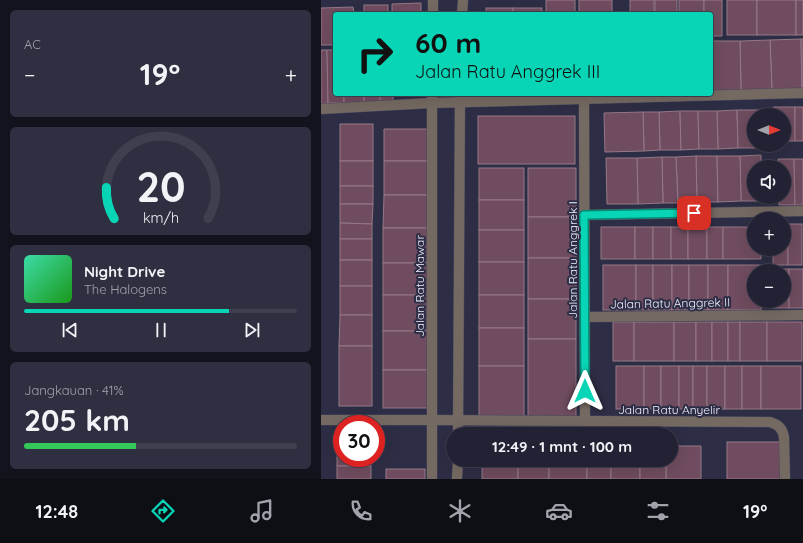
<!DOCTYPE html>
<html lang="id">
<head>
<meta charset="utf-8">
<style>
	body { margin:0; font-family:Quicksand,sans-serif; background:#2e2f40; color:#f1f3f6; height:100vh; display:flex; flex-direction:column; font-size:15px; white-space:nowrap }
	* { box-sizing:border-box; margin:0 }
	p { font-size:13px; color:#a2a4ac }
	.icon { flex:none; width:22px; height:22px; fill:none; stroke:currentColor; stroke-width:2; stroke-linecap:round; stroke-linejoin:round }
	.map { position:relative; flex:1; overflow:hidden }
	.details { display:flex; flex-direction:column; gap:10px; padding:10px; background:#13131d; width:321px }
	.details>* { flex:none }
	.guide { position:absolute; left:12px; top:12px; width:380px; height:84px; border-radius:4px; box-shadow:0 4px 16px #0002,0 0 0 1px #3f3f4f; background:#08d5b5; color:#111; overflow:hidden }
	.needle { width:26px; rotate:90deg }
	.tools { position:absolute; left:426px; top:108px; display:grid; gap:8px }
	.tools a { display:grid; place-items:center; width:44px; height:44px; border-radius:50%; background:#222234; box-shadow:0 4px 16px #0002,0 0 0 1px #3f3f4f; font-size:20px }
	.speed { position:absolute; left:12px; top:415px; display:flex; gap:8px; font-size:20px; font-weight:700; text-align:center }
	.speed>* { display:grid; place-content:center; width:52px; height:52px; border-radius:50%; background:#222234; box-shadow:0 4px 16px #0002,0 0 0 1px #3f3f4f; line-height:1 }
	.speed .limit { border:6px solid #d22; background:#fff; color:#111 }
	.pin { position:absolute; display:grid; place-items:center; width:34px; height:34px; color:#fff; margin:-17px; border-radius:8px; box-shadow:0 2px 6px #0006 }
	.me { position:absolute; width:44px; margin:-22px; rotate:0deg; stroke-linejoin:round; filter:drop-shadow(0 0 3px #0008) }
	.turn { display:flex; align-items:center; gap:14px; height:84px; padding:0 16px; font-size:18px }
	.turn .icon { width:52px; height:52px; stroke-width:2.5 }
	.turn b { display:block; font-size:28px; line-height:34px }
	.big { font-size:30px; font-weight:700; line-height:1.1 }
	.details .tile { flex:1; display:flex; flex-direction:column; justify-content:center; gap:6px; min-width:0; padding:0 14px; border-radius:6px; background:#2e2f40 }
	.details .dial { align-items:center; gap:0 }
	.dial svg { height:104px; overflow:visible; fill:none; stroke:#3f3f4f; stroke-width:7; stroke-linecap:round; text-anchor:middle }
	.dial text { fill:#f1f3f6; stroke:none }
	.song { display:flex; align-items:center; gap:12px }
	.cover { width:48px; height:48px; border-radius:6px; background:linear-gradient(135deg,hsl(160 70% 55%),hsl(120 70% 35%)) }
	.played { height:4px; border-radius:2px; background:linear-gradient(90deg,#08d5b5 75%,#3f3f4f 75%) }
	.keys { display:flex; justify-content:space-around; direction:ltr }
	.heat { display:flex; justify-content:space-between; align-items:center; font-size:22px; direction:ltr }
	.charge { height:6px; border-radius:3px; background:linear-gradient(90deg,#34c759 41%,#3f3f4f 0) }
	.trip { position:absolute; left:125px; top:427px; width:232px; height:40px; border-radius:20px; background:#222234; box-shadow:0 4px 16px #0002,0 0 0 1px #3f3f4f; font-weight:700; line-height:40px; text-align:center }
	.dock { display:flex; height:64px; justify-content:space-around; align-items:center; background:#0e0e15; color:#a2a4ac }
	.dock .icon { width:28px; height:28px }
	.dock .selected { color:#08d5b5 }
	.dock b { font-size:18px; color:#f1f3f6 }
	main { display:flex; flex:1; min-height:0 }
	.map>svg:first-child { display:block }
	.building { fill:#6f4c5f; stroke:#957988 }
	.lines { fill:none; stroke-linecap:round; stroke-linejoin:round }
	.minor-casing { stroke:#48495f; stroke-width:11 }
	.minor { stroke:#756a62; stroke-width:10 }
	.route-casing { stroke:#058a76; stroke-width:10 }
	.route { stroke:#08d5b5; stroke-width:7 }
	.labels { text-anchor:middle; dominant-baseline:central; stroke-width:4; stroke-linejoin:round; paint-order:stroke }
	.street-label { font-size:12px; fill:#edeefd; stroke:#2d2e45 }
</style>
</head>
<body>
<main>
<section class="details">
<div class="tile"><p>AC</p>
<div class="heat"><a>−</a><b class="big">19°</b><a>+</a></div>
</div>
<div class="tile dial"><svg viewBox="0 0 100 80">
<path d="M14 69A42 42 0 1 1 86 69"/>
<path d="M14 69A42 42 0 0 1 8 45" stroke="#08d5b5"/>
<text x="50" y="56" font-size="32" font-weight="700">20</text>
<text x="50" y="72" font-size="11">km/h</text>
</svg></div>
<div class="tile">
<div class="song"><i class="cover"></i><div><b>Night Drive</b><p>The Halogens</p></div></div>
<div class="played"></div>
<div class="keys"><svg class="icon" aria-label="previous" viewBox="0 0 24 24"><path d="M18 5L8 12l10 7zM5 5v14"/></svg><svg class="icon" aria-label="pause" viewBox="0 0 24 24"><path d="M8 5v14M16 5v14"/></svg><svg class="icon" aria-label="next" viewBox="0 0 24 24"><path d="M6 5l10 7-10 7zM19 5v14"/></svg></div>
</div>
<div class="tile"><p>Jangkauan · 41%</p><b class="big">205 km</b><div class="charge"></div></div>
</section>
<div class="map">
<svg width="482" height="479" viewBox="0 0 482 479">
	<rect width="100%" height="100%" fill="#2d2e45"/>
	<g class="building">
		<rect x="225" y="0" width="29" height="14"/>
		<rect x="258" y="0" width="33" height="14"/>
		<rect x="309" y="0" width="24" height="14"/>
		<rect x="334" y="0" width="22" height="14"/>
		<rect x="358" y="0" width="25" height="14"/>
		<polygon points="383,0 401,0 401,36 390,36 390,14 383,14"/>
		<rect x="406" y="0" width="30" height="35"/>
		<rect x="436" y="0" width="39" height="35"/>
		<rect x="475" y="0" width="7" height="35"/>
		<polygon points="100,3 100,14 71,14 71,4"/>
		<rect x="43" y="5" width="24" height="9"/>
		<polygon points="32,7 33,14 14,14 14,45 0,45 0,8"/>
		<rect x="165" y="8" width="27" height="6"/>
		<rect x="192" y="8" width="29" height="6"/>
		<polygon points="480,39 481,89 451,90 449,40"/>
		<polygon points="480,39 482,39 482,89 481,89"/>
		<polygon points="449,40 451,90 420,91 419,41"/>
		<polygon points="390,41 419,41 420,91 391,91"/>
		<polygon points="0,50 6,50 7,103 0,104"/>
		<polygon points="6,50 14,50 14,94 23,94 23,103 7,103"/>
		<rect x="23" y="94" width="20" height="9"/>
		<polygon points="43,94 59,94 59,102 43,103"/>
		<rect x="59" y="94" width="13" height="8"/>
		<rect x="162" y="94" width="35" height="1"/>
		<polygon points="452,107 474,107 474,141 463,141 463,115 452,115"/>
		<rect x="474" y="107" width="8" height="34"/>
		<polygon points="416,110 417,148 397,149 396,111"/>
		<polygon points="416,110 439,110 439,115 433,115 433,145 439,145 440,148 417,148"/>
		<polygon points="359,111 360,150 339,150 338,112"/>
		<polygon points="359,111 377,111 378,149 360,150"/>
		<polygon points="377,111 396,111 397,149 378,149"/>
		<polygon points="322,112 338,112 339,150 323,151"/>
		<polygon points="322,112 323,151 284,152 283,113"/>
		<rect x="157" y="116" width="97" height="48"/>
		<rect x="19" y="124" width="33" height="37"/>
		<polygon points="63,129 108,129 107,161 63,161"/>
		<polygon points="440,155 440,167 433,167 433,197 441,197 441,201 420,201 419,156"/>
		<polygon points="375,156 396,156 397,202 376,202"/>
		<polygon points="375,156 376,202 357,203 355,157"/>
		<polygon points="396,156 419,156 420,201 397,202"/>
		<polygon points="341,157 355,157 357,203 342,203"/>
		<polygon points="341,157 342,203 317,204 316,158"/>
		<polygon points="285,158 316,158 317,204 286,204"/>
		<polygon points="457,159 473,159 474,205 458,205 458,197 463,197 463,167 457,167"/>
		<polygon points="473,159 482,159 482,205 474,205"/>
		<rect x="19" y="161" width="33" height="25"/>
		<rect x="63" y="161" width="44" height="34"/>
		<rect x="158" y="168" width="45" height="32"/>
		<rect x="207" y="168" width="48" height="49"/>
		<rect x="19" y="186" width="33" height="18"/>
		<polygon points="63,195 107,195 107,228 62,228"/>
		<rect x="158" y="200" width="45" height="30"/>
		<polygon points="19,204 52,204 51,224 19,223"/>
		<rect x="207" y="217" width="48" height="41"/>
		<polygon points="19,223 51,224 51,239 19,239"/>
		<polygon points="463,224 467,224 467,265 452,265 452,249 463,249"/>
		<rect x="467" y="224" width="14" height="41"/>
		<rect x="280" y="227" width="34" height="32"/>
		<rect x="314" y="227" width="18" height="32"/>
		<rect x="332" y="227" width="18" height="32"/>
		<rect x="350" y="227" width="17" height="32"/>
		<rect x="367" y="227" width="19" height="32"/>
		<rect x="386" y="227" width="16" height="32"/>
		<polygon points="402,227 433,227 433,249 440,249 440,259 402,259"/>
		<rect x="62" y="228" width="45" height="35"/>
		<rect x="158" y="230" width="45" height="32"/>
		<rect x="19" y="239" width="32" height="21"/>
		<rect x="207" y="258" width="48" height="41"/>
		<rect x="19" y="260" width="32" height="26"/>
		<rect x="158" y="262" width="45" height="33"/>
		<rect x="62" y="263" width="45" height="32"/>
		<rect x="282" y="265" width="33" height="45"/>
		<rect x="315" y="265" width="17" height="45"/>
		<rect x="332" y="265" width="19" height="45"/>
		<rect x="351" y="265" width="17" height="45"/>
		<rect x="368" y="265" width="19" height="45"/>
		<rect x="387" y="265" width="20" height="45"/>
		<polygon points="407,265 440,265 440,271 433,271 433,301 440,301 440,310 407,310"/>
		<polygon points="451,269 468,269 468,308 451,308 451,301 463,301 463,271 451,271"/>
		<rect x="468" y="269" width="14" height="39"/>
		<rect x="19" y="286" width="32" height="29"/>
		<rect x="62" y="295" width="45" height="36"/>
		<rect x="158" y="295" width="45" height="33"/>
		<rect x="207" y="299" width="48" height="40"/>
		<polygon points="19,315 51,315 51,346 18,346"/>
		<rect x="292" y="322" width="21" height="39"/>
		<rect x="313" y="322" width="40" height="39"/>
		<rect x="353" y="322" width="22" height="39"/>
		<rect x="375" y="322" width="16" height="39"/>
		<rect x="391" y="322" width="16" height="39"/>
		<rect x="407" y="322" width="12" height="39"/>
		<rect x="419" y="322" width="27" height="39"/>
		<rect x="446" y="322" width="35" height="39"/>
		<rect x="158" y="328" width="45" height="38"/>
		<rect x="62" y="331" width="45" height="39"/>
		<rect x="207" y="339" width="48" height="79"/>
		<rect x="18" y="346" width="33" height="60"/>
		<rect x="158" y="366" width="45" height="51"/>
		<rect x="295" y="366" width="28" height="43"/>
		<rect x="323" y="366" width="17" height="43"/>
		<rect x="340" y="366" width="18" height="43"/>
		<rect x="358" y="366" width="14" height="43"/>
		<rect x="372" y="366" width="14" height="43"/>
		<rect x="386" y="366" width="18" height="43"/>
		<rect x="404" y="366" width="17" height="43"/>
		<rect x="421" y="366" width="19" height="43"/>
		<rect x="440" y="366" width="40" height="43"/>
		<rect x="62" y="370" width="45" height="38"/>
		<rect x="16" y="435" width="5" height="14"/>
		<rect x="406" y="442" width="56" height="37"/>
		<polygon points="350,446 380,446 380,479 345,479 345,460 350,460"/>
		<polygon points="16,449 21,449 21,458 50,458 50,466 16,466"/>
		<rect x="161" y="460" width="36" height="19"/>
		<rect x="197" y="460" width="31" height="19"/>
		<rect x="228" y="460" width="38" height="19"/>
		<rect x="266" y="460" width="24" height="19"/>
		<rect x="290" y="460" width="29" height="19"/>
		<rect x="319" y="460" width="26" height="19"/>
		<rect x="16" y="466" width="34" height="13"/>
		<rect x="65" y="469" width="39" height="10"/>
	</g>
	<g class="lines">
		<g class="minor-casing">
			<g id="minor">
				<polyline points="112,14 112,0"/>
				<polyline points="141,14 142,0"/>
				<polyline points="111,94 111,479"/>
				<polyline points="263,100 264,421"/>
				<polyline points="0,109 111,103 482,93"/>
				<polyline points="263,215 482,211"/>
				<polyline points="264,317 482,315"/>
				<path d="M0,420h111l338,2c9,3 12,6 14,15l1,42"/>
				<polyline points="137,434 139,94"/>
				<polyline points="136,479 137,460"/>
			</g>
		</g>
		<use href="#minor" class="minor"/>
	</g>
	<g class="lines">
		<g class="route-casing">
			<polyline id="route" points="264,391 263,215 373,213"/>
		</g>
		<use href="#route" class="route"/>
	</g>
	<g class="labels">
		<g class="street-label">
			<text transform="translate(251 260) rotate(-90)">Jalan Ratu Anggrek I</text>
			<text transform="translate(98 286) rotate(-90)">Jalan Ratu Mawar</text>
			<text transform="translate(349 303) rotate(-1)">Jalan Ratu Anggrek II</text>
			<text x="348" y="409">Jalan Ratu Anyelir</text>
		</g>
	</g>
</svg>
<div class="tools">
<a><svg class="needle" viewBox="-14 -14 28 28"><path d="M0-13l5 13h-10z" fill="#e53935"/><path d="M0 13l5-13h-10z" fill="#a2a4ac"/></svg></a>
<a><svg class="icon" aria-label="sound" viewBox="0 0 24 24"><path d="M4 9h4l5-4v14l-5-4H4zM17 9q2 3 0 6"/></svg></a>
<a>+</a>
<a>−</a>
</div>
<div class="speed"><div class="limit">30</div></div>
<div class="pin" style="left:373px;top:213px;background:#d93025"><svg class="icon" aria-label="arrive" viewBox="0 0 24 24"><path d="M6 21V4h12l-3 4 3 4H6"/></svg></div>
<svg class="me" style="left:264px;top:391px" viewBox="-20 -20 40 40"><path d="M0-17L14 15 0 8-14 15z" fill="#08d5b5" stroke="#fff" stroke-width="4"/></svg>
<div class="trip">12:49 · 1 mnt · 100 m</div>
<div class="guide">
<div class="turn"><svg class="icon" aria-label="right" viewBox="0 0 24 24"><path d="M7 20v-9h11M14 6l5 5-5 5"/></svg><div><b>60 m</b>Jalan Ratu Anggrek III</div></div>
</div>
</div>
</main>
<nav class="dock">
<b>12:48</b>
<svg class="icon selected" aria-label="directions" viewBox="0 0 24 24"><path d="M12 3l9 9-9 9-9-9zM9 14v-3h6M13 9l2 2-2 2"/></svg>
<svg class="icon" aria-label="music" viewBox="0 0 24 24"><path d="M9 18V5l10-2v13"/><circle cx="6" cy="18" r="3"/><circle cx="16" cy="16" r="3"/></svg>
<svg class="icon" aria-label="phone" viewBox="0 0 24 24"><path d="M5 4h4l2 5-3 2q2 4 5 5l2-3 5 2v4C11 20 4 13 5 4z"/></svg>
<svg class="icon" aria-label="climate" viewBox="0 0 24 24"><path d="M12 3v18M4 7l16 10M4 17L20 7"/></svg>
<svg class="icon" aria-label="car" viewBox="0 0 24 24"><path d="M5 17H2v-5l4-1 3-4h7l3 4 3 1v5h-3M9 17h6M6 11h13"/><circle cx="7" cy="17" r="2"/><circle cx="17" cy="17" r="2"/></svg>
<svg class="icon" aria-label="filters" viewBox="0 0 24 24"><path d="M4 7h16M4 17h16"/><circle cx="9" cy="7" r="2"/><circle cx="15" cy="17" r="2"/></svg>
<b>19°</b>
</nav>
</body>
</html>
